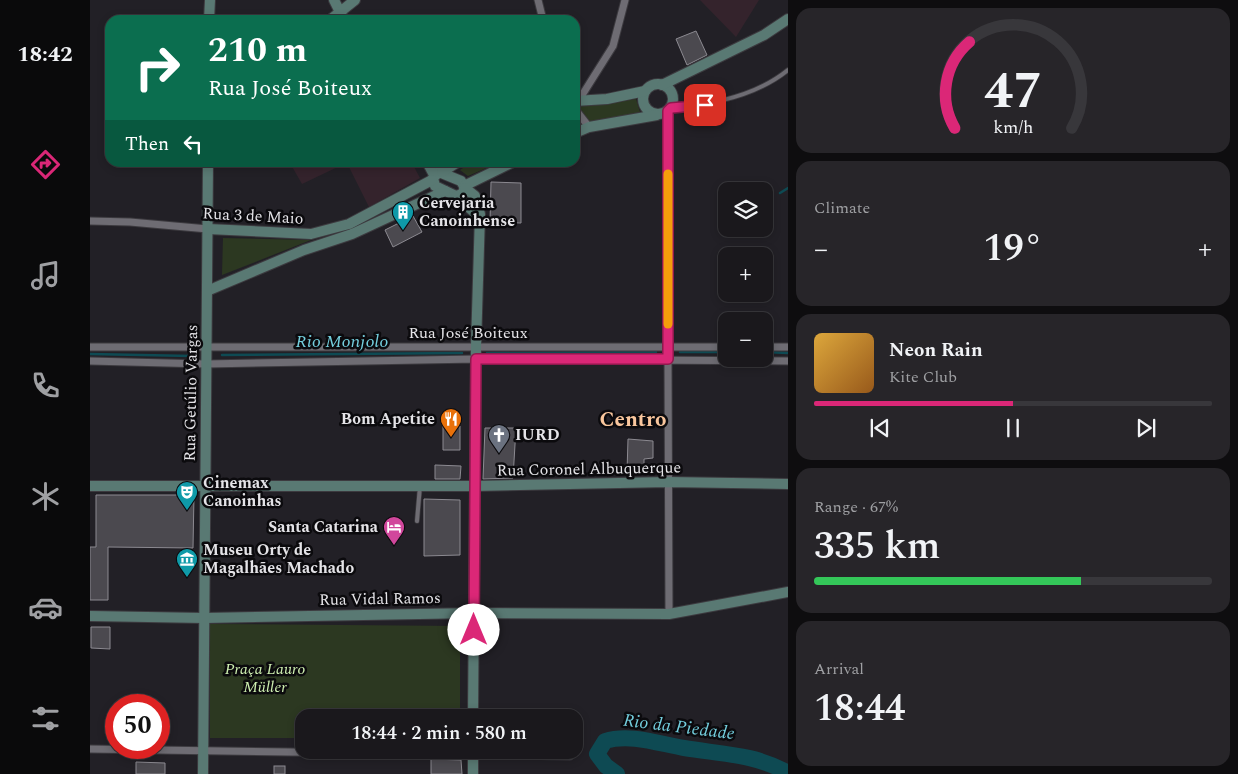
<!DOCTYPE html>
<html lang="en">
<head>
<meta charset="utf-8">
<style>
	body { margin:0; font-family:Spectral,serif; background:#272529; color:#f1f3f6; height:100vh; display:flex; flex-direction:column; font-size:19px; white-space:nowrap }
	* { box-sizing:border-box; margin:0 }
	p { font-size:16px; color:#9fa0a3 }
	.icon { flex:none; width:28px; height:28px; fill:none; stroke:currentColor; stroke-width:2; stroke-linecap:round; stroke-linejoin:round }
	.map { position:relative; flex:1; overflow:hidden }
	.sheet { display:flex; flex-direction:column; gap:8px; padding:8px; background:#0e0d0f; width:450px }
	.sheet>* { flex:none }
	.banner { position:absolute; left:15px; top:15px; width:475px; height:152px; border-radius:15px; box-shadow:0 2px 8px #0003,0 0 0 1px #38373b; background:#0b6e4f; color:#fff; overflow:hidden }
	.buttons { position:absolute; left:628px; top:182px; display:grid; gap:10px }
	.buttons a { display:grid; place-items:center; width:55px; height:55px; border-radius:10px; background:#1a181c; box-shadow:0 2px 8px #0003,0 0 0 1px #38373b; font-size:25px }
	.speed { position:absolute; left:15px; top:694px; display:flex; gap:10px; font-size:25px; font-weight:700; text-align:center }
	.speed>* { display:grid; place-content:center; width:65px; height:65px; border-radius:50%; background:#1a181c; box-shadow:0 2px 8px #0003,0 0 0 1px #38373b; line-height:1 }
	.speed .limit { border:8px solid #d22; background:#fff; color:#111 }
	.pin { position:absolute; display:grid; place-items:center; width:42px; height:42px; color:#fff; margin:-21px; border-radius:10px; box-shadow:0 2px 8px #0006 }
	.me { position:absolute; width:55px; margin:-28px; rotate:0deg; stroke-linejoin:round; filter:drop-shadow(0 0 4px #0008) }
	.turn { display:flex; align-items:center; gap:18px; height:105px; padding:0 20px; font-size:22px }
	.turn .icon { width:65px; height:65px; stroke-width:2.5 }
	.turn b { display:block; font-size:35px; line-height:42px }
	.then { display:flex; align-items:center; height:48px; padding:0 20px; background:#0003; gap:10px; font-size:19px }
	.big { font-size:38px; font-weight:600; line-height:1.1 }
	.sheet .card { flex:1; display:flex; flex-direction:column; justify-content:center; gap:8px; min-width:0; padding:0 18px; border-radius:15px; background:#272529 }
	.sheet .dial { align-items:center; gap:0 }
	.dial svg { height:130px; overflow:visible; fill:none; stroke:#38373b; stroke-width:7; stroke-linecap:round; text-anchor:middle }
	.dial text { fill:#f1f3f6; stroke:none }
	.song { display:flex; align-items:center; gap:15px }
	.cover { width:60px; height:60px; border-radius:8px; background:linear-gradient(135deg,hsl(40 70% 55%),hsl(30 70% 35%)) }
	.played { height:5px; border-radius:2px; background:linear-gradient(90deg,#db2777 50%,#38373b 50%) }
	.keys { display:flex; justify-content:space-around; direction:ltr }
	.heat { display:flex; justify-content:space-between; align-items:center; font-size:28px; direction:ltr }
	.charge { height:8px; border-radius:4px; background:linear-gradient(90deg,#34c759 67%,#38373b 0) }
	.trip { position:absolute; left:205px; top:709px; width:288px; height:50px; border-radius:15px; background:#1a181c; box-shadow:0 2px 8px #0003,0 0 0 1px #38373b; font-weight:600; line-height:50px; text-align:center }
	main { display:flex; flex:1; min-height:0 }
	.dock { display:flex; flex-direction:column; width:90px; justify-content:space-around; align-items:center; background:#0a0a0b; color:#9fa0a3 }
	.dock .icon { width:35px; height:35px }
	.dock .current { color:#db2777 }
	.dock b { font-size:22px; color:#f1f3f6 }
	.map>svg:first-child { display:block }
	.education { fill:#34232c }
	.green { fill:#2c3821 }
	.lines { fill:none; stroke-linecap:round; stroke-linejoin:round }
	.stream { stroke:#0e4a53; stroke-width:2.5 }
	.river { stroke:#0e4a53; stroke-width:16 }
	.building { fill:#4b494f; stroke:#8c8a91 }
	.lane-casing { stroke:#3c3a3f; stroke-width:5.5 }
	.street-casing { stroke:#3c3a3f; stroke-width:9 }
	.secondary-casing { stroke:#3c3a3f; stroke-width:12 }
	.lane { stroke:#6e6c73; stroke-width:4 }
	.street { stroke:#6e6c73; stroke-width:7 }
	.secondary { stroke:#597973; stroke-width:10 }
	.route-casing { stroke:#8e194d; stroke-width:12 }
	.route { stroke:#db2777; stroke-width:9 }
	.slow { stroke:#f59e0b; stroke-width:9 }
	.labels { text-anchor:middle; dominant-baseline:central; stroke-width:5; stroke-linejoin:round; paint-order:stroke }
	.poi-label { font-size:16px; font-weight:bold; fill:#e4e3e7; stroke:#0b0a0d; text-anchor:start }
	.street-label { font-size:16px; fill:#e4e3e7; stroke:#0b0a0d }
	.park-label { font-size:16px; font-style:italic; fill:#ceefb0; stroke:#0b0a0d }
	.water-label { font-size:18px; font-style:italic; fill:#73cedd; stroke:#0b0a0d }
	.district-label { font-size:21px; font-weight:bold; fill:#f9c69d; stroke:#0b0a0d }
</style>
</head>
<body>
<main>
<nav class="dock">
<b>18:42</b>
<svg class="icon current" aria-label="directions" viewBox="0 0 24 24"><path d="M12 3l9 9-9 9-9-9zM9 14v-3h6M13 9l2 2-2 2"/></svg>
<svg class="icon" aria-label="music" viewBox="0 0 24 24"><path d="M9 18V5l10-2v13"/><circle cx="6" cy="18" r="3"/><circle cx="16" cy="16" r="3"/></svg>
<svg class="icon" aria-label="phone" viewBox="0 0 24 24"><path d="M5 4h4l2 5-3 2q2 4 5 5l2-3 5 2v4C11 20 4 13 5 4z"/></svg>
<svg class="icon" aria-label="climate" viewBox="0 0 24 24"><path d="M12 3v18M4 7l16 10M4 17L20 7"/></svg>
<svg class="icon" aria-label="car" viewBox="0 0 24 24"><path d="M5 17H2v-5l4-1 3-4h7l3 4 3 1v5h-3M9 17h6M6 11h13"/><circle cx="7" cy="17" r="2"/><circle cx="17" cy="17" r="2"/></svg>
<svg class="icon" aria-label="filters" viewBox="0 0 24 24"><path d="M4 7h16M4 17h16"/><circle cx="9" cy="7" r="2"/><circle cx="15" cy="17" r="2"/></svg>
</nav>
<div class="map">
<svg width="698" height="774" viewBox="0 0 698 774">
	<rect width="100%" height="100%" fill="#222026"/>
	<g class="education">
		<polygon points="610,0 669,0 646,37"/>
		<polygon points="200,163 256,163 212,184"/>
		<polygon points="257,163 322,163 330,178 279,207"/>
	</g>
	<g class="green">
		<polygon points="546,99 550,112 485,129 485,107"/>
		<polygon points="382,162 408,162 408,163 378,176 370,170"/>
		<polygon points="133,238 221,240 132,275"/>
		<polygon points="120,624 370,626 370,717 214,718 214,738 120,738"/>
	</g>
	<g class="lines">
		<g class="stream">
			<polyline points="690,193 698,188"/>
			<polyline points="590,352 636,352"/>
			<polyline points="674,352 698,353"/>
			<polyline points="397,353 566,352"/>
			<polyline points="0,354 102,356"/>
			<polyline points="132,355 372,353"/>
		</g>
		<path class="river" d="M527,774l-11,-8 -9,-12 8,-13c25,-8 55,3 79,7 36,6 72,6 104,25"/>
	</g>
	<g class="building">
		<polygon points="606,31 617,55 597,65 586,39"/>
		<polygon points="401,182 431,183 431,223 400,222"/>
		<polygon points="323,216 332,232 303,247 295,230"/>
		<polygon points="353,425 370,426 370,450 353,450"/>
		<polygon points="395,428 426,428 423,478 393,479"/>
		<polygon points="538,439 563,441 563,458 554,459 554,472 537,472"/>
		<polygon points="345,465 371,466 370,479 345,479"/>
		<polygon points="6,495 104,495 103,548 18,547 18,600 0,600 0,547 6,547"/>
		<polygon points="334,499 370,500 370,555 334,556"/>
		<polygon points="1,627 20,627 20,649 1,648"/>
		<polygon points="341,759 371,760 372,774 341,774"/>
		<polygon points="46,762 75,763 75,774 46,774"/>
		<rect x="184" y="766" width="11" height="8"/>
	</g>
	<g class="lines">
		<g class="lane-casing">
			<g id="lane">
				<path d="M581,108c40,-3 85,-12 117,-38"/>
				<polyline points="327,521 330,486"/>
			</g>
		</g>
		<g class="street-casing">
			<g id="street">
				<polyline points="448,0 453,20"/>
				<polyline points="489,100 523,46 535,0"/>
				<polyline points="485,109 499,127"/>
				<polyline points="577,111 579,614"/>
				<polyline points="0,221 40,222 118,229"/>
				<polyline points="0,347 636,347"/>
				<polyline points="674,347 698,347"/>
				<polyline points="0,361 116,364 386,359 698,361"/>
				<polyline points="0,749 480,756"/>
			</g>
		</g>
		<g class="secondary-casing">
			<g id="secondary">
				<polyline points="244,0 254,20"/>
				<polyline points="119,20 120,0"/>
				<polyline points="240,20 265,0"/>
				<circle cx="568" cy="99" r="15"/>
				<polyline points="572,85 674,35 698,19"/>
				<polyline points="485,101 517,99 555,91"/>
				<polyline points="485,133 499,127 567,115"/>
				<polyline points="337,162 344,175"/>
				<polygon points="349,172 371,181 375,188 372,194 366,196 345,186 343,178"/>
				<polyline points="352,172 368,162"/>
				<polyline points="374,186 423,162"/>
				<polyline points="375,188 385,196 390,214 386,346 383,718"/>
				<polyline points="366,196 384,212 387,223"/>
				<polyline points="118,229 221,234 259,224 342,180"/>
				<polyline points="117,291 214,250 262,234 355,191"/>
				<polyline points="0,486 385,486 578,482 698,484"/>
				<polyline points="0,616 114,618 384,613 579,614 698,592"/>
				<polyline points="113,774 118,162"/>
				<polyline points="383,774 383,750"/>
			</g>
		</g>
		<use href="#lane" class="lane"/>
		<use href="#street" class="street"/>
		<use href="#secondary" class="secondary"/>
	</g>
	<g class="lines">
		<g class="route-casing">
			<polyline id="route" points="384,630 386,359 578,359 578,111 581,108 615,105"/>
		</g>
		<use href="#route" class="route"/>
		<polyline class="slow" points="578,174 578,324"/>
	</g>
	<defs>
		<g id="building-pin" transform="scale(1.125)"><path d="M0 17L-7.5 6A9.5 9.5 0 1 1 7.5 6Z" fill="#0f9aa8" stroke="#0b0a0d"/><path d="M-4-6H4V6H1V3H-1V6H-4ZM-2.5-4.3h1.7v1.8h-1.7ZM.8-4.3h1.7v1.8H.8ZM-2.5-1h1.7V.8h-1.7ZM.8-1h1.7V.8H.8Z" fill="#fff"/></g>
		<g id="restaurant-pin" transform="scale(1.125)"><path d="M0 17L-7.5 6A9.5 9.5 0 1 1 7.5 6Z" fill="#e8710a" stroke="#0b0a0d"/><path d="M-5-6h1v4h1v-4h1v4h1v-4h1v5L-1.5 .5V6h-2V.5L-5-1ZM5-6V6H3V1.5H1.5Q1.5-4 5-6Z" fill="#fff"/></g>
		<g id="church-pin" transform="scale(1.125)"><path d="M0 17L-7.5 6A9.5 9.5 0 1 1 7.5 6Z" fill="#6b7280" stroke="#0b0a0d"/><path d="M-1.2-6h2.4v3.5h3.3v2.4h-3.3V6h-2.4V-.1h-3.3v-2.4h3.3Z" fill="#fff"/></g>
		<g id="theatre-pin" transform="scale(1.125)"><path d="M0 17L-7.5 6A9.5 9.5 0 1 1 7.5 6Z" fill="#0f9aa8" stroke="#0b0a0d"/><path d="M-5-5.5Q0-4 5-5.5V0Q5 5 0 6Q-5 5-5 0ZM-3.3-2.5H-1v1.5H-3.3ZM1-2.5H3.3v1.5H1ZM-2.8 1Q0 5.5 2.8 1Z" fill="#fff"/></g>
		<g id="hotel-pin" transform="scale(1.125)"><path d="M0 17L-7.5 6A9.5 9.5 0 1 1 7.5 6Z" fill="#d1479c" stroke="#0b0a0d"/><path d="M-6-4.5h1.5V1H6V5H4.5V3h-9V5H-6ZM-4 0a1.8 1.8 0 1 1 3.6 0ZM.5 0V-2.5h3Q6-2.5 6 0Z" fill="#fff"/></g>
		<g id="museum-pin" transform="scale(1.125)"><path d="M0 17L-7.5 6A9.5 9.5 0 1 1 7.5 6Z" fill="#0f9aa8" stroke="#0b0a0d"/><path d="M0-6L6-3V-2H-6V-3ZM-5-1h2V3h-2ZM-1-1h2V3h-2ZM3-1h2V3H3ZM-6 4H6V6H-6Z" fill="#fff"/></g>
	</defs>
	<g fill-rule="evenodd">
		<use href="#building-pin" x="313" y="212"/>
		<use href="#restaurant-pin" x="361" y="419"/>
		<use href="#church-pin" x="409" y="435"/>
		<use href="#theatre-pin" x="97" y="492"/>
		<use href="#hotel-pin" x="304" y="527"/>
		<use href="#museum-pin" x="97" y="559"/>
	</g>
	<g class="labels">
		<g class="poi-label">
			<text x="329" y="203">Cervejaria<tspan x="329" dy="18">Canoinhense</tspan></text>
			<text x="345" y="419" text-anchor="end">Bom Apetite</text>
			<text x="425" y="435">IURD</text>
			<text x="113" y="483">Cinemax<tspan x="113" dy="18">Canoinhas</tspan></text>
			<text x="288" y="527" text-anchor="end">Santa Catarina</text>
			<text x="113" y="550">Museu Orty de<tspan x="113" dy="18">Magalhães Machado</tspan></text>
		</g>
		<g class="street-label">
			<text transform="translate(163 216) rotate(3)">Rua 3 de Maio</text>
			<text x="378" y="333">Rua José Boiteux</text>
			<text transform="translate(101 393) rotate(-89)">Rua Getúlio Vargas</text>
			<text transform="translate(499 469) rotate(-1)">Rua Coronel Albuquerque</text>
			<text transform="translate(290 599) rotate(-1)">Rua Vidal Ramos</text>
		</g>
		<g class="park-label">
			<text x="175" y="669">Praça Lauro<tspan x="175" dy="18">Müller</tspan></text>
		</g>
		<g class="water-label">
			<text x="252" y="341">Rio Monjolo</text>
			<text transform="translate(589 727) rotate(7)">Rio da Piedade</text>
		</g>
		<g class="district-label">
			<text x="543" y="420">Centro</text>
		</g>
	</g>
</svg>
<div class="buttons">
<a><svg class="icon" aria-label="layers" viewBox="0 0 24 24"><path d="M12 4l9 5-9 5-9-5zM3 14l9 5 9-5"/></svg></a>
<a>+</a>
<a>−</a>
</div>
<div class="speed"><div class="limit">50</div></div>
<div class="pin" style="left:615px;top:105px;background:#d93025"><svg class="icon" aria-label="arrive" viewBox="0 0 24 24"><path d="M6 21V4h12l-3 4 3 4H6"/></svg></div>
<svg class="me" style="left:384px;top:630px" viewBox="-20 -20 40 40"><circle r="19" fill="#fff"/><path d="M0-13L10 11 0 6-10 11z" fill="#db2777"/></svg>
<div class="trip">18:44 · 2 min · 580 m</div>
<div class="banner">
<div class="turn"><svg class="icon" aria-label="right" viewBox="0 0 24 24"><path d="M7 20v-9h11M14 6l5 5-5 5"/></svg><div><b>210 m</b>Rua José Boiteux</div></div>
<div class="then">Then<svg class="icon" aria-label="left" viewBox="0 0 24 24"><path d="M17 20v-9H6M10 6l-5 5 5 5"/></svg></div>
</div>
</div>
<section class="sheet">
<div class="card dial"><svg viewBox="0 0 100 80">
<path d="M14 69A42 42 0 1 1 86 69"/>
<path d="M14 69A42 42 0 0 1 23 16" stroke="#db2777"/>
<text x="50" y="56" font-size="32" font-weight="700">47</text>
<text x="50" y="72" font-size="11">km/h</text>
</svg></div>
<div class="card"><p>Climate</p>
<div class="heat"><a>−</a><b class="big">19°</b><a>+</a></div>
</div>
<div class="card">
<div class="song"><i class="cover"></i><div><b>Neon Rain</b><p>Kite Club</p></div></div>
<div class="played"></div>
<div class="keys"><svg class="icon" aria-label="previous" viewBox="0 0 24 24"><path d="M18 5L8 12l10 7zM5 5v14"/></svg><svg class="icon" aria-label="pause" viewBox="0 0 24 24"><path d="M8 5v14M16 5v14"/></svg><svg class="icon" aria-label="next" viewBox="0 0 24 24"><path d="M6 5l10 7-10 7zM19 5v14"/></svg></div>
</div>
<div class="card"><p>Range · 67%</p><b class="big">335 km</b><div class="charge"></div></div>
<div class="card"><p>Arrival</p><b class="big">18:44</b></div>
</section>
</main>
</body>
</html>
